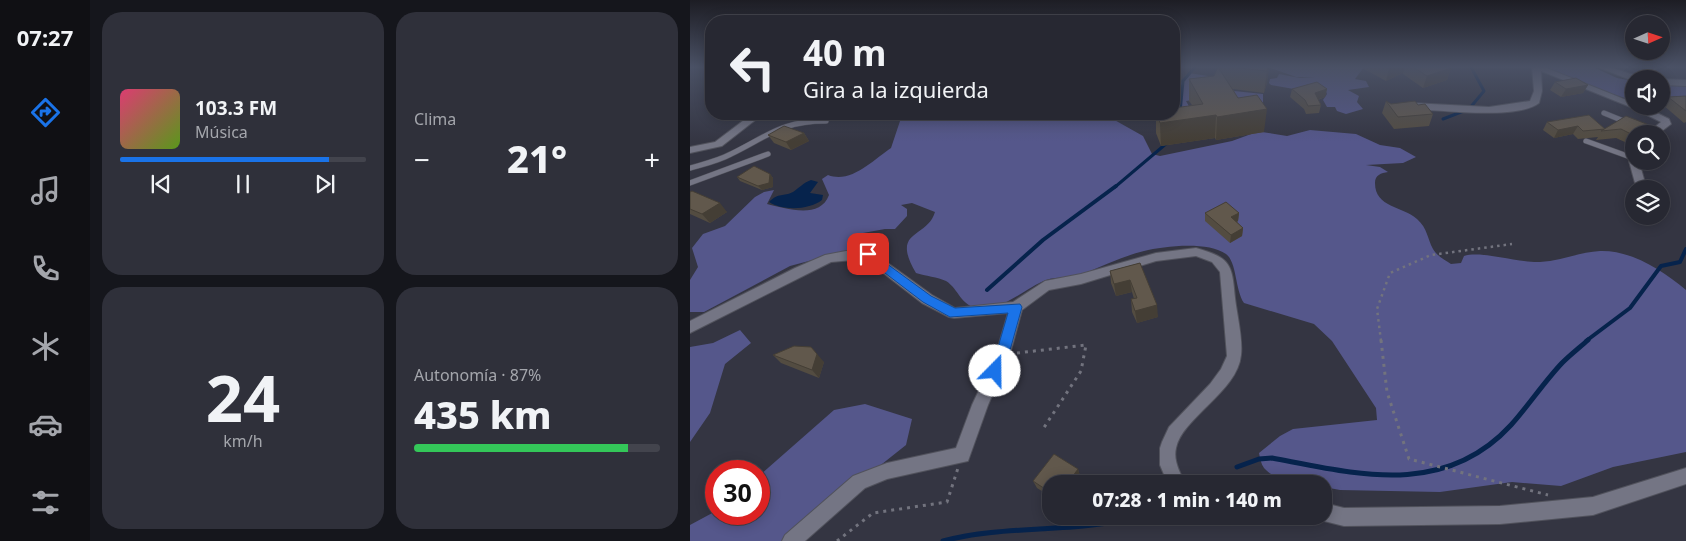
<!DOCTYPE html>
<html lang="es">
<head>
<meta charset="utf-8">
<style>
	body { margin:0; font-family:"Noto Sans",sans-serif; background:#2f303a; color:#f1f3f6; height:100vh; display:flex; flex-direction:column; font-size:19px; white-space:nowrap }
	* { box-sizing:border-box; margin:0 }
	p { font-size:16px; color:#a4a6ac }
	.icon { flex:none; width:28px; height:28px; fill:none; stroke:currentColor; stroke-width:2; stroke-linecap:round; stroke-linejoin:round }
	.map { position:relative; flex:1; overflow:hidden }
	.drawer { display:flex; flex-direction:column; gap:12px; padding:12px; background:#15161c; width:600px }
	.drawer>* { flex:none }
	.banner { position:absolute; left:15px; top:15px; width:475px; height:105px; border-radius:20px; box-shadow:0 2px 12px #0003,0 0 0 1px #43444d; background:#272832; color:#f1f3f6; overflow:hidden }
	.needle { width:32px; rotate:87deg }
	.tools { position:absolute; left:935px; top:15px; display:grid; gap:10px }
	.tools a { display:grid; place-items:center; width:45px; height:45px; border-radius:50%; background:#272832; box-shadow:0 2px 12px #0003,0 0 0 1px #43444d; font-size:25px }
	.speed { position:absolute; left:15px; top:460px; display:flex; gap:10px; font-size:25px; font-weight:700; text-align:center }
	.speed>* { display:grid; place-content:center; width:65px; height:65px; border-radius:50%; background:#272832; box-shadow:0 2px 12px #0003,0 0 0 1px #43444d; line-height:1 }
	.speed .limit { border:8px solid #d22; background:#fff; color:#111 }
	.pin { position:absolute; display:grid; place-items:center; width:42px; height:42px; color:#fff; margin:-21px; border-radius:10px; box-shadow:0 2px 8px #0006 }
	.me { position:absolute; width:55px; margin:-28px; rotate:22deg; stroke-linejoin:round; filter:drop-shadow(0 0 4px #0008) }
	.turn { display:flex; align-items:center; gap:18px; height:105px; padding:0 15px; font-size:22px }
	.turn .icon { width:65px; height:65px; stroke-width:2.5 }
	.turn b { display:block; font-size:35px; line-height:42px }
	.big { font-size:38px; font-weight:800; line-height:1.1 }
	.drawer .card { flex:1; display:flex; flex-direction:column; justify-content:center; gap:8px; min-width:0; padding:0 18px; border-radius:20px; background:#2f303a }
	.drawer .dial { align-items:center; gap:0 }
	.dial b { font-size:65px; line-height:1 }
	.song { display:flex; align-items:center; gap:15px }
	.cover { width:60px; height:60px; border-radius:8px; background:linear-gradient(135deg,hsl(340 70% 55%),hsl(90 70% 35%)) }
	.played { height:5px; border-radius:2px; background:linear-gradient(90deg,#1a73e8 85%,#43444d 85%) }
	.keys { display:flex; justify-content:space-around; direction:ltr }
	.heat { display:flex; justify-content:space-between; align-items:center; font-size:28px; direction:ltr }
	.charge { height:8px; border-radius:4px; background:linear-gradient(90deg,#34c759 87%,#43444d 0) }
	.drawer .tiles { flex:1; display:grid; gap:12px; grid-template-columns:repeat(2,1fr) }
	.trip { position:absolute; left:352px; top:475px; width:290px; height:50px; border-radius:20px; background:#272832; box-shadow:0 2px 12px #0003,0 0 0 1px #43444d; font-weight:800; line-height:50px; text-align:center }
	main { display:flex; flex:1; min-height:0 }
	.menu { display:flex; flex-direction:column; width:90px; justify-content:space-around; align-items:center; background:#101014; color:#a4a6ac }
	.menu .icon { width:35px; height:35px }
	.menu .on { color:#1a73e8 }
	.menu b { font-size:22px; color:#f1f3f6 }
	.map>svg:first-child { display:block }
	.forest { fill:#55578b }
	.water { fill:#06234c }
	.lines { fill:none; stroke-linecap:round; stroke-linejoin:round }
	.stream-far2 { stroke:#06234c; stroke-width:3 }
	.stream-far1 { stroke:#06234c; stroke-width:4 }
	.stream { stroke:#06234c; stroke-width:5 }
	.service-casing { stroke:#51525c; stroke-width:6 }
	.minor-casing { stroke:#51525c; stroke-width:2 }
	.path-far1 { stroke:#72737e; stroke-width:2.5; stroke-dasharray:2.5 4; stroke-linecap:butt }
	.path { stroke:#72737e; stroke-width:3; stroke-dasharray:3 5; stroke-linecap:butt }
	.service { stroke:#747584; stroke-width:5 }
	.minor { fill:#747584; fill-rule:evenodd }
	.wall { fill:#534c41 }
	.shaded-wall { fill:#443e35 }
	.building { fill:#61584c; stroke:#443e35 }
	.route { fill:#1a73e8; stroke:#114b97 }
</style>
</head>
<body>
<main>
<nav class="menu">
<b>07:27</b>
<svg class="icon on" aria-label="directions" viewBox="0 0 24 24"><path d="M12 3l9 9-9 9-9-9zM9 14v-3h6M13 9l2 2-2 2"/></svg>
<svg class="icon" aria-label="music" viewBox="0 0 24 24"><path d="M9 18V5l10-2v13"/><circle cx="6" cy="18" r="3"/><circle cx="16" cy="16" r="3"/></svg>
<svg class="icon" aria-label="phone" viewBox="0 0 24 24"><path d="M5 4h4l2 5-3 2q2 4 5 5l2-3 5 2v4C11 20 4 13 5 4z"/></svg>
<svg class="icon" aria-label="climate" viewBox="0 0 24 24"><path d="M12 3v18M4 7l16 10M4 17L20 7"/></svg>
<svg class="icon" aria-label="car" viewBox="0 0 24 24"><path d="M5 17H2v-5l4-1 3-4h7l3 4 3 1v5h-3M9 17h6M6 11h13"/><circle cx="7" cy="17" r="2"/><circle cx="17" cy="17" r="2"/></svg>
<svg class="icon" aria-label="filters" viewBox="0 0 24 24"><path d="M4 7h16M4 17h16"/><circle cx="9" cy="7" r="2"/><circle cx="15" cy="17" r="2"/></svg>
</nav>
<section class="drawer">
<div class="tiles">
<div class="card">
<div class="song"><i class="cover"></i><div><b>103.3 FM</b><p>Música</p></div></div>
<div class="played"></div>
<div class="keys"><svg class="icon" aria-label="previous" viewBox="0 0 24 24"><path d="M18 5L8 12l10 7zM5 5v14"/></svg><svg class="icon" aria-label="pause" viewBox="0 0 24 24"><path d="M8 5v14M16 5v14"/></svg><svg class="icon" aria-label="next" viewBox="0 0 24 24"><path d="M6 5l10 7-10 7zM19 5v14"/></svg></div>
</div>
<div class="card"><p>Clima</p>
<div class="heat"><a>−</a><b class="big">21°</b><a>+</a></div>
</div>
<div class="card dial"><b>24</b><p>km/h</p></div>
<div class="card"><p>Autonomía · 87%</p><b class="big">435 km</b><div class="charge"></div></div>
</div>
</section>
<div class="map">
<svg width="996" height="541" viewBox="0 0 996 541">
	<rect width="100%" height="100%" fill="#343542"/>
	<g class="forest">
		<polygon points="578,67 674,67 665,79 676,81 679,87 658,90 669,96 667,102 673,109 656,114 647,111 645,107 637,107 633,100 637,94 634,87 604,89 581,85 579,83 580,79 587,78 589,74 610,78 625,78 606,77"/>
		<polygon points="858,67 903,67 927,78 944,81 944,101 878,80"/>
		<polygon points="499,73 518,76 514,84 525,89 573,94 573,112 521,97 496,101 501,110 484,112 484,93 486,93 495,76"/>
		<polygon points="996,80 996,102 971,97 971,85 982,85"/>
		<path d="M223,114h196l2,4 32,18 9,18 8,2 72,-15 22,-8 8,-1 25,4 23,-6 46,4 24,11 20,3 16,9 -13,6 -37,2 14,2 8,5c-7,1 -13,3 -13,11 0,25 28,23 42,36 11,10 10,19 16,30 4,7 12,11 18,15l10,-1 3,-7c17,-6 54,7 76,6 20,-1 40,-10 60,-11 32,-1 63,20 86,39v162l-73,15 -52,19 -49,-4 -72,10 -100,-2 -16,-3v-3c-18,0 -47,-1 -60,-16 -3,-4 -4,-10 -5,-15l21,-17 13,-7 84,-9 -1,-12 -44,-67 -18,-17 -70,-21c-9,-13 -7,-41 -18,-49 -18,-13 -62,-8 -82,-3 -21,5 -41,15 -61,23 -11,5 -26,2 -37,6 -17,6 -46,32 -66,29 -20,-3 -21,-20 -34,-28 -8,-4 -21,-5 -30,-8 -26,-44 11,-34 19,-61l-23,-9 -11,2 6,4v7l-12,13h-10l-22,4 -13,17 -60,16 -86,46h-14v-32l8,-13 -6,-19 11,-14 22,-8 30,-29 9,-5 10,-2 -7,14c18,4 53,16 62,-9l-7,-16 6,-4c23,9 45,-15 63,-27l9,-27z"/>
		<polygon points="50,330 61,343 35,364 20,413 0,442 0,347 23,343"/>
		<polygon points="175,404 222,419 216,445 124,518 107,541 0,541 0,525 26,511 26,514 69,514 69,476 144,410"/>
	</g>
	<path class="water" d="M121,180l7,2 -8,11 13,2 -1,5c-13,10 -39,11 -53,2 10,-10 14,-5 24,-10 6,-4 10,-9 18,-12z"/>
	<g class="lines">
		<g class="stream-far2">
			<polyline points="490,112 493,81 505,67"/>
			<polyline points="753,119 779,109 794,91 781,67"/>
			<polyline points="425,187 477,143"/>
		</g>
		<g class="stream-far1">
			<polyline points="297,290 353,240 426,186"/>
			<polyline points="896,341 940,308 971,266 990,262 996,249"/>
		</g>
		<g class="stream">
			<path d="M547,467l22,-8 13,-1c85,16 172,40 239,-33 18,-20 33,-43 51,-62 8,-8 17,-15 26,-23"/>
			<path d="M253,541c65,-17 132,-7 197,-25"/>
		</g>
		<g class="service-casing">
			<g id="service">
				<polyline points="914,113 936,122"/>
				<polyline points="896,141 943,158"/>
				<path d="M0,168c14,-4 28,-7 41,-14 37,-18 50,-33 95,-33"/>
				<polyline points="0,183 78,154"/>
			</g>
		</g>
		<g class="minor-casing">
			<g id="minor">
				<path d="M842,67h12l90,36v3h9l26,13 2,5 -13,10h-12l15,-12 -28,-14 -92,-37 1,20 -3,12c-22,17 -99,7 -127,6l-5,-3 5,-3 77,4 41,-6 4,-10z"/>
				<path d="M908,67h11l25,8 16,-8h8c-5,8 -16,12 -24,12l-1,2z"/>
				<polygon points="971,79 996,80 996,86 971,85"/>
				<polygon points="62,114 73,114 32,146 0,153 0,147 25,142"/>
				<polygon points="944,158 944,161 949,161 955,183 954,185 950,186 945,183 939,161"/>
				<path d="M506,248c35,10 36,16 39,50 2,17 8,41 6,57 -3,36 -59,63 -65,93 -3,13 4,24 9,36h-17l-8,-19v-17l2,-6 7,-15 41,-43 11,-15 6,-13 -7,-84 -8,-10 -16,-6 -40,5 -75,23 -32,6 -27,20 -12,44 -22,51 -20,56 -81,18 -22,9 -60,53h-23l3,-6 68,-59 34,-13 69,-15 16,-43 24,-51 12,-41 -54,5 -5,-1 -27,-14 -57,-44 -34,3 -141,71v-12l105,-53 30,-13 21,-4h25l61,44 23,13 58,-6 32,-21 36,-7 75,-21z"/>
				<polygon points="996,468 996,484 903,515 810,524 654,526 634,521 627,516 634,516 634,503 654,508 810,506 903,497"/>
			</g>
		</g>
		<polyline class="path-far1" points="691,341 687,309 700,273 741,255 822,244"/>
		<g class="path">
			<polyline points="691,340 697,392 719,459 858,495"/>
			<polyline points="327,353 396,345 391,371 353,429"/>
			<polyline points="147,541 183,513 257,502 268,468"/>
		</g>
		<use href="#service" class="service"/>
		<use href="#minor" class="minor"/>
	</g>
	<g class="wall">
		<polygon points="484,67 492,67 492,78 485,89 484,89"/>
		<polygon points="528,67 579,67 577,83 574,93 543,89 548,98 574,132 526,140 525,138 471,146 466,133 466,114 484,114 502,105 499,101 499,79 524,76"/>
		<polygon points="675,67 758,67 761,68 757,80 733,88 713,74 713,73 696,81 674,69"/>
		<polygon points="865,82 898,85 893,93 871,97 860,90"/>
		<polygon points="602,89 637,89 635,97 628,100 631,105 629,113 616,114 614,109 600,97"/>
		<polygon points="996,96 996,122 994,123 973,105 978,97"/>
		<polygon points="696,101 701,104 728,105 743,114 739,126 704,129 692,113"/>
		<polygon points="936,116 953,133 952,134 944,134 944,139 937,143 926,138 906,140 908,137 888,139 883,134 864,138 853,130 857,122 915,129"/>
		<polygon points="114,133 119,141 101,150 84,143 78,135"/>
		<polygon points="80,174 83,178 83,187 72,190 50,181 47,177"/>
		<polygon points="0,192 37,212 20,223 0,214"/>
		<polygon points="515,213 549,213 548,221 547,222 553,228 552,236 540,243 515,221"/>
		<polygon points="450,263 468,317 447,323 442,312 441,299 444,299 442,292 426,296 421,283 420,271"/>
		<polygon points="83,355 134,362 129,378 91,363"/>
		<polygon points="388,469 390,476 384,484 361,484 361,497 347,488 343,481"/>
	</g>
	<g class="shaded-wall">
		<polygon points="485,67 492,67 492,78 485,89"/>
		<polygon points="578,67 579,67 577,83 574,93 577,71"/>
		<polygon points="704,67 715,67 713,73 696,81 699,69"/>
		<polygon points="761,68 757,80 733,88 737,76"/>
		<polygon points="898,85 893,93 871,97 876,89"/>
		<polygon points="637,89 635,97 623,101 625,93"/>
		<polygon points="577,109 574,132 526,140 527,117"/>
		<polygon points="526,115 525,138 471,146 470,123"/>
		<polygon points="959,125 952,134 945,134"/>
		<polygon points="888,126 883,134 864,138 868,130"/>
		<polygon points="114,133 119,141 101,150 96,142"/>
		<polygon points="943,135 944,139 937,143"/>
		<polygon points="80,174 83,178 83,187 72,190 68,186"/>
		<polygon points="30,203 37,212 20,223 12,214"/>
		<polygon points="549,213 548,221 540,226 541,217"/>
		<polygon points="553,228 552,236 540,243 541,235"/>
		<polygon points="440,280 442,292 426,296 424,284"/>
		<polygon points="467,305 468,317 447,323 445,311"/>
		<polygon points="121,347 134,362 129,378 122,370"/>
		<polygon points="388,469 390,476 384,484 377,484"/>
	</g>
	<g class="building">
		<polygon points="528,67 548,98 567,95 577,109 527,117 526,115 470,123 467,114 484,114 484,108 513,104 499,79 524,76"/>
		<polygon points="540,67 578,67 577,71"/>
		<polygon points="694,67 704,67 699,69"/>
		<polygon points="723,67 758,67 761,68 737,76"/>
		<polygon points="886,78 898,85 876,89 865,82"/>
		<polygon points="627,82 637,89 625,93 631,105 618,106 615,100 602,89"/>
		<polygon points="996,96 996,111 978,97"/>
		<polygon points="696,101 701,104 725,101 728,105 735,104 743,114 708,117"/>
		<polygon points="899,115 915,129 893,131 888,126 868,130 857,122"/>
		<polygon points="936,116 959,125 945,134 944,134 943,135 931,129 911,131"/>
		<polygon points="94,126 114,133 96,142 78,135"/>
		<polygon points="64,166 80,174 79,183 68,186 47,177"/>
		<polygon points="2,191 30,203 12,214 0,209 0,192"/>
		<polygon points="536,202 549,213 541,217 553,228 541,235 515,213"/>
		<polygon points="450,263 467,305 445,311 441,299 447,298 440,280 424,284 420,271"/>
		<polygon points="104,346 121,347 127,354 122,370 83,355"/>
		<polygon points="364,454 388,469 377,484 361,484 361,493 343,481"/>
	</g>
	<linearGradient id="sky" x2="0" y2="1"><stop stop-color="#1d1d24"/><stop offset="0.47" stop-color="#4a5165"/><stop offset="1" stop-color="#4a5165" stop-opacity="0"/></linearGradient>
	<rect width="996" height="142" fill="url(#sky)"/>
	<polygon class="route" points="178,250 241,296 265,308 330,304 332,307 319,354 310,375 300,375 299,371 306,354 318,313 260,317 233,302 174,257 172,254"/>
</svg>
<div class="tools">
<a><svg class="needle" viewBox="-14 -14 28 28"><path d="M0-13l5 13h-10z" fill="#e53935"/><path d="M0 13l5-13h-10z" fill="#a4a6ac"/></svg></a>
<a><svg class="icon" aria-label="sound" viewBox="0 0 24 24"><path d="M4 9h4l5-4v14l-5-4H4zM17 9q2 3 0 6"/></svg></a>
<a><svg class="icon" aria-label="search" viewBox="0 0 24 24"><circle cx="10" cy="10" r="6"/><path d="M15 15l6 6"/></svg></a>
<a><svg class="icon" aria-label="layers" viewBox="0 0 24 24"><path d="M12 4l9 5-9 5-9-5zM3 14l9 5 9-5"/></svg></a>
</div>
<div class="speed"><div class="limit">30</div></div>
<div class="pin" style="left:178px;top:254px;background:#d93025"><svg class="icon" aria-label="arrive" viewBox="0 0 24 24"><path d="M6 21V4h12l-3 4 3 4H6"/></svg></div>
<svg class="me" style="left:305px;top:371px" viewBox="-20 -20 40 40"><circle r="19" fill="#fff"/><path d="M0-13L10 11 0 6-10 11z" fill="#1a73e8"/></svg>
<div class="trip">07:28 · 1 min · 140 m</div>
<div class="banner">
<div class="turn"><svg class="icon" aria-label="left" viewBox="0 0 24 24"><path d="M17 20v-9H6M10 6l-5 5 5 5"/></svg><div><b>40 m</b>Gira a la izquierda</div></div>
</div>
</div>
</main>
</body>
</html>
